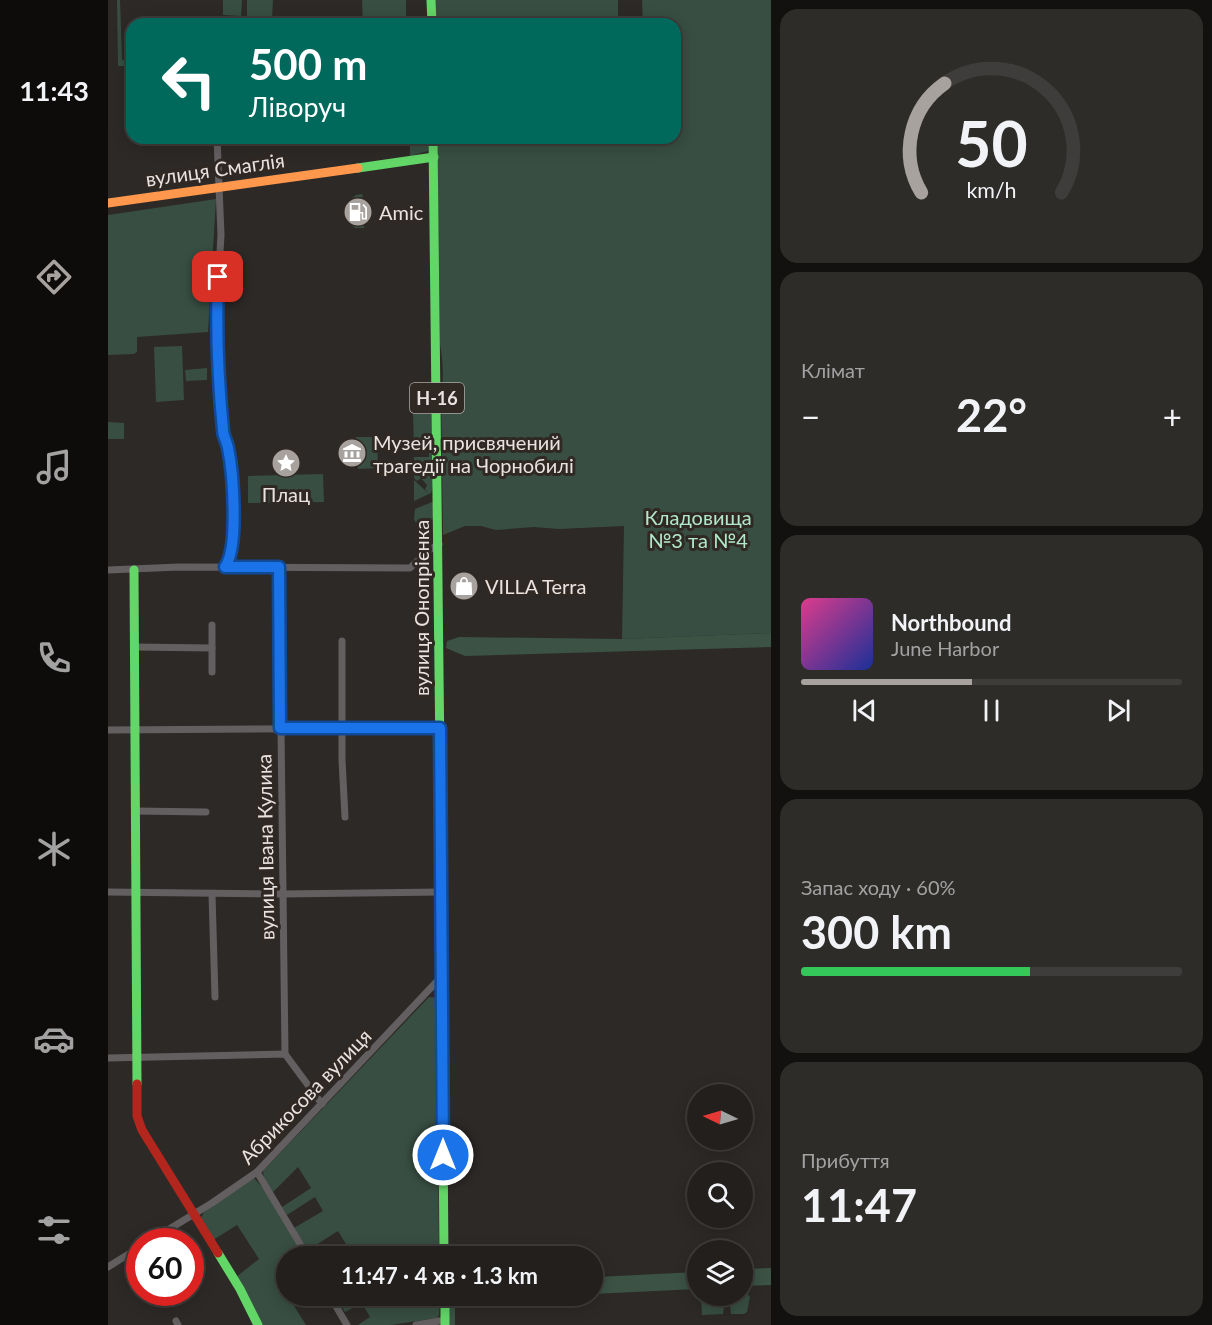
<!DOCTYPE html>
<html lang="uk">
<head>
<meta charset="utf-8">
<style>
	body { margin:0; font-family:Lato,sans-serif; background:#2e2c29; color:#f1f3f6; height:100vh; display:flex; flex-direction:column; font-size:22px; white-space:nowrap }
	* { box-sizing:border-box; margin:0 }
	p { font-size:20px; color:#a2a2a3 }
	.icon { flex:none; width:33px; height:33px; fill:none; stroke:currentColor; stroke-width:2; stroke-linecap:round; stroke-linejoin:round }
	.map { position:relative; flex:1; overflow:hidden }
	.sheet { display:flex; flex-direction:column; gap:9px; padding:9px; background:#13110f; width:441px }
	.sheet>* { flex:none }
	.guide { position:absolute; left:18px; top:18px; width:555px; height:126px; border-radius:18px; box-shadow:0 3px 15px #0003,0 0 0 2px #3f3d3b; background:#00695c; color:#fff; overflow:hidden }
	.needle { width:39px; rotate:275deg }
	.tools { position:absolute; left:579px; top:1084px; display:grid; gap:12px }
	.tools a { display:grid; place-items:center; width:66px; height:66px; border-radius:50%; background:#221f1c; box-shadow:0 3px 15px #0003,0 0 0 2px #3f3d3b; font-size:30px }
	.speed { position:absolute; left:18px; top:1228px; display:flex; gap:12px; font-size:30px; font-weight:700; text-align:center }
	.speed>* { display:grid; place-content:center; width:78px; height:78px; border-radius:50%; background:#221f1c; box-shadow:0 3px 15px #0003,0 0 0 2px #3f3d3b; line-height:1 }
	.speed .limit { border:9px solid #d22; background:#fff; color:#111 }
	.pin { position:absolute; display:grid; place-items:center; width:51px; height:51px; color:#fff; margin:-26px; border-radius:12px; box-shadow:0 3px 9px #0006 }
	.me { position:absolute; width:66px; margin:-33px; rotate:0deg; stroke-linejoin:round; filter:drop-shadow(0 0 4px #0008) }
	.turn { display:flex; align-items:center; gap:21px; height:126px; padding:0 24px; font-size:27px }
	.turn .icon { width:78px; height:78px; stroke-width:2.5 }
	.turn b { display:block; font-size:42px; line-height:51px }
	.big { font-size:45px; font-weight:700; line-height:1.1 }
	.sheet .tile { flex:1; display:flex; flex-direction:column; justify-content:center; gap:9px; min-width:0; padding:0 21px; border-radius:18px; background:#2e2c29 }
	.sheet .dial { align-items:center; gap:0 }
	.dial svg { height:156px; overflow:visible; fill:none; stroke:#3f3d3b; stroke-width:7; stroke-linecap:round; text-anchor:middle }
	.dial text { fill:#f1f3f6; stroke:none }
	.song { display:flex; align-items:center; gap:18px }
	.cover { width:72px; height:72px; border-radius:9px; background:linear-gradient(135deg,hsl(330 70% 55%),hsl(230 70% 35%)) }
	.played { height:6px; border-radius:3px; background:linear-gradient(90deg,#a7a29e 45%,#3f3d3b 45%) }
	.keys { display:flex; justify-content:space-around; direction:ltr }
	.heat { display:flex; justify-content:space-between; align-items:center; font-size:33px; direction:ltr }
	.charge { height:9px; border-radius:4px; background:linear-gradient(90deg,#34c759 60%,#3f3d3b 0) }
	.trip { position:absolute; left:168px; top:1246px; width:327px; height:60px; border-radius:30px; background:#221f1c; box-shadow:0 3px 15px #0003,0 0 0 2px #3f3d3b; font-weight:700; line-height:60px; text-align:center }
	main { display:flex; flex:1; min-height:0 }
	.tab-bar { display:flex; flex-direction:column; width:108px; justify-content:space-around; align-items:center; background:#0e0c0b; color:#a2a2a3 }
	.tab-bar .icon { width:42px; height:42px }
	.tab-bar .active { color:#a7a29e }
	.tab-bar b { font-size:27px; color:#f1f3f6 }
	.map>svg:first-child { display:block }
	.green { fill:#384e42 }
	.forest { fill:#3b5245 }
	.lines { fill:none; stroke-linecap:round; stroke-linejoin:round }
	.street { stroke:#635f61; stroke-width:7 }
	.fast { stroke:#63d668; stroke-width:9 }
	.slow { stroke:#ff974d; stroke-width:9 }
	.jam { stroke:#b3261e; stroke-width:9 }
	.route-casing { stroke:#114b97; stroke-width:15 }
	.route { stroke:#1a73e8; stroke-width:10 }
	.labels { text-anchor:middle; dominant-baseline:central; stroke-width:6; stroke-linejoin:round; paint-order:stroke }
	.shield { fill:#302823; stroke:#b1aba7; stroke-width:1.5 }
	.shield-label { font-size:18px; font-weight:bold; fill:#e8e3df }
	.street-label { font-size:20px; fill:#e8e3df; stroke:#302823 }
	.poi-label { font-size:20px; fill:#e8e3df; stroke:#302823; text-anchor:start }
	.park-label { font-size:20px; fill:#b0e8c9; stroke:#302823 }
</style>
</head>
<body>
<main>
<nav class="tab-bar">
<b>11:43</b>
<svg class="icon active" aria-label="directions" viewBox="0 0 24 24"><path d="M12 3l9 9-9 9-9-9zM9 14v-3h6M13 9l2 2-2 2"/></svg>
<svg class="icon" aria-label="music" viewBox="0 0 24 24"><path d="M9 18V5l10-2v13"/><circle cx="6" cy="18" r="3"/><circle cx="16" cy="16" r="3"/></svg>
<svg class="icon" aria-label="phone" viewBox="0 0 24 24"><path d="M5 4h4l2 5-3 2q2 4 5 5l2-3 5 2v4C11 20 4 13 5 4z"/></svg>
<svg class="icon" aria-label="climate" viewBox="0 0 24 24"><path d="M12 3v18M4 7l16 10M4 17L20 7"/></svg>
<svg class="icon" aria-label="car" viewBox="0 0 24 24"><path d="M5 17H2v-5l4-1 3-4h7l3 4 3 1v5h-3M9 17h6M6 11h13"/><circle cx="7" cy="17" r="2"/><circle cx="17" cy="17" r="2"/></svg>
<svg class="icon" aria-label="filters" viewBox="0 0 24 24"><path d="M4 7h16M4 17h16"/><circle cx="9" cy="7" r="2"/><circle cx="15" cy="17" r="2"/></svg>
</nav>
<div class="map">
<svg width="663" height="1325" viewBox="0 0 663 1325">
	<rect width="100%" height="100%" fill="#2d2926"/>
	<g class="green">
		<polygon points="9,0 12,0 14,59 17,62 24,62 24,66 10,66"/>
		<polygon points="115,0 134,0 133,16 115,15"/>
		<polygon points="139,0 165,0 164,18 139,17"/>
		<polygon points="254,0 298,0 298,24 255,24"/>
		<polygon points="327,0 510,0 510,18 506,24 327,24"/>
		<path d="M534,0h129v633l-149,6 2,-113 -65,3 -25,-2 -38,3 -15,-4h-16l-22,9 -2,-139c3,-17 2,-35 -1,-52l-3,-206h238v-114h-32z"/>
		<polygon points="302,138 321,138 320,151 302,156"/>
		<polygon points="254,194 255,197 247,198 248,215 256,215 256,228 247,228 245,226 244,198 248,195"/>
		<polygon points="108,199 100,332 29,337 29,352 26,354 0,355 0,215"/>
		<polygon points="74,346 76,400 48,402 46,347"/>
		<polygon points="99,368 99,380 78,381 77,370"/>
		<polygon points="305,414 324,414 325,486 323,493 306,501 306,480 320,493 317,489 319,485 313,478 309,481 306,478 306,457 321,457 321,449 306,448"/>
		<polygon points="0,422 16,423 16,439 0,439"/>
		<polygon points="248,437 269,437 270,468 250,469"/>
		<polygon points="215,474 216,502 140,503 140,476"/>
		<path d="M324,502l1,1c1,8 3,16 -5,21l-12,-1 -2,-4 1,-10z"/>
		<polygon points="321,997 329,998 331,1257 246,1257 230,1231 200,1250 186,1228 215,1211 207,1197 179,1215 174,1207 203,1188 190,1167 165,1192 156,1178 155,1171"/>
		<polygon points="146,1178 155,1188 198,1257 178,1257 178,1271 168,1277 198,1325 153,1325 128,1277 151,1259 129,1225 105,1240 93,1218 96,1212"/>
		<polygon points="635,1291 638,1292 642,1297 639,1312 636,1314 623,1314 621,1296 634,1296"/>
		<polygon points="227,1296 332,1296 331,1315 329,1318 283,1325 250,1325 262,1317 254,1303 237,1312"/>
		<polygon points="593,1296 601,1296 601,1303 610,1303 610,1306 616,1306 615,1314 594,1315"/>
	</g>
	<g class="forest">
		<polygon points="663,633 663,647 357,656 338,648 339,641 351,637 514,639"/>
		<polygon points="663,1268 663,1285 635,1286 635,1269"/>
		<polygon points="589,1272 589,1289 485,1294 485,1280 489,1277"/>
		<polygon points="341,1296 409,1296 347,1300 347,1325 341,1325"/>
	</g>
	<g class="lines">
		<g class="street">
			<polyline points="109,138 113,235 109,302 109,340 115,433 120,448 125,501 124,546 122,557 117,567"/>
			<polyline points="171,567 177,1054"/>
			<polyline points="0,570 71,567 302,568 321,550 331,544"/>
			<polyline points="104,625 104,672"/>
			<polyline points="234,641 234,760 237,817"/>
			<polyline points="27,647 104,648"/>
			<polyline points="0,730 332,728"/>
			<polyline points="28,811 98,812"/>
			<polyline points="0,892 174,894 333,892"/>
			<polyline points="104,894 107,997"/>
			<polyline points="0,1058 177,1054 214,1104"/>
			<polyline points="149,1172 200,1257"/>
			<polyline points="40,1242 104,1203 149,1172 334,976"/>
			<polyline points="0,1267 32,1247"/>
			<polyline points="222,1296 239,1325"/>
			<polyline points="68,1321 70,1325"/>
			<polyline points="308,1325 337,1320"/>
		</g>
		<g class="fast">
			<polyline points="323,0 324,24"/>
			<polyline points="325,138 333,849"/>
			<polyline points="250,168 326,157"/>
			<polyline points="26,570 29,1084"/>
			<polyline points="334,1018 336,1257"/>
			<polyline points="110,1253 132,1289 150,1325"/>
			<polyline points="337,1296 337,1325"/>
		</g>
		<polyline class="slow" points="0,203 250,168"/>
		<g class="jam">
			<polyline points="333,849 334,1018"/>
			<polyline points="29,1084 29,1116 34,1130 110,1253"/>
		</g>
	</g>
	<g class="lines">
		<g class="route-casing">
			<path id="route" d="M110,277c-2,51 0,103 5,153 0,6 4,12 5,18 5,24 11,100 -3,119h54l1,161h160l3,427"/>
		</g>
		<use href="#route" class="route"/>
	</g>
	<defs>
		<g id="fuel-disc" transform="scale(1.5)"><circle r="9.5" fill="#a7a29e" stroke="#302823"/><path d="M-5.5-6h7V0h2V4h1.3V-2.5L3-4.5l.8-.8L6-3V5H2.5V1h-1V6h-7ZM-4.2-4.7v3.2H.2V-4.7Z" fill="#fff"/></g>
		<g id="museum-disc" transform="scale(1.5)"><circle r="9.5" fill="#a7a29e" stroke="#302823"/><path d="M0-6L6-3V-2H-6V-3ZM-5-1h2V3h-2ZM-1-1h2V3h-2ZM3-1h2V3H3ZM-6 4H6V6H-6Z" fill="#fff"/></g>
		<g id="sight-disc" transform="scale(1.5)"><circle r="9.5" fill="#a7a29e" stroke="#302823"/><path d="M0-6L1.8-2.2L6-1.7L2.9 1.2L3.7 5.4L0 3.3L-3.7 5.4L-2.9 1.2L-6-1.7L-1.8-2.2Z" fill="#fff"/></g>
		<g id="shop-disc" transform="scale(1.5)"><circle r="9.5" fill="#a7a29e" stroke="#302823"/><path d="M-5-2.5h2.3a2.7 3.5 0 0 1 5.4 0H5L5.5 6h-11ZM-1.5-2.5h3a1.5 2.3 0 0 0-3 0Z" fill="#fff"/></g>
	</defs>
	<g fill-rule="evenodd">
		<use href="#fuel-disc" x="250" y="212"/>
		<use href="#museum-disc" x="244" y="453"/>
		<use href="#sight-disc" x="178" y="463"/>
		<use href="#shop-disc" x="356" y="586"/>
	</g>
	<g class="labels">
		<rect class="shield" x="302" y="383" width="54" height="30" rx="4.5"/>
		<g class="shield-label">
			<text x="329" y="398">Н-16</text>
		</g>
		<g class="street-label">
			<text transform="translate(107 169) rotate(-8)">вулиця Смаглія</text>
			<text transform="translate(313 608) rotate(-90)">вулиця Онопрієнка</text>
			<text transform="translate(157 847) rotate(-91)">вулиця Івана Кулика</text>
			<text transform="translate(197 1096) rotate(-46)">Абрикосова вулиця</text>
		</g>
		<g class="poi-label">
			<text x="271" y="212">Amic</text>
			<text x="265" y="442">Музей, присвячений<tspan x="265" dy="23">трагедії на Чорнобилі</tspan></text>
			<text x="178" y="494" text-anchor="middle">Плац</text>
			<text x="377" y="586">VILLA Terra</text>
		</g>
		<g class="park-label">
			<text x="590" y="517">Кладовища<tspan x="590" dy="23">№3 та №4</tspan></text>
		</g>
	</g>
</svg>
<div class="tools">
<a><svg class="needle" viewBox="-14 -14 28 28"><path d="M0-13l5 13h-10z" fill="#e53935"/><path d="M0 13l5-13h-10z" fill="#a2a2a3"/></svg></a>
<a><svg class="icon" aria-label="search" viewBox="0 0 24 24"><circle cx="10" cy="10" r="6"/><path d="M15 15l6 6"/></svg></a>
<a><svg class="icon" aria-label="layers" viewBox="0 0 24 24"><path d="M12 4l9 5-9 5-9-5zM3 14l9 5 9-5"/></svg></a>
</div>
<div class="speed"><div class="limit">60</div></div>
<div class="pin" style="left:110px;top:277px;background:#d93025"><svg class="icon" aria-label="arrive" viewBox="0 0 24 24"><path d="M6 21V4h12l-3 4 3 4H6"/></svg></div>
<svg class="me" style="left:335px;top:1155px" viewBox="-20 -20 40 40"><circle r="17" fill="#1a73e8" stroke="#fff" stroke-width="3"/><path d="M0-11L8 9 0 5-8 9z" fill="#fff"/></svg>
<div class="trip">11:47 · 4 хв · 1.3 km</div>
<div class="guide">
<div class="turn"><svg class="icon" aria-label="left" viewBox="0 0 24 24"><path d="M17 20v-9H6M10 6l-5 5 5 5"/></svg><div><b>500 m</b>Ліворуч</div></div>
</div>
</div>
<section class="sheet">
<div class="tile dial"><svg viewBox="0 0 100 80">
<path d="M14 69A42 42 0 1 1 86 69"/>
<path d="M14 69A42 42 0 0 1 26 13" stroke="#a7a29e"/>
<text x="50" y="56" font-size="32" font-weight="700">50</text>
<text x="50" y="72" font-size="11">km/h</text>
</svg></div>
<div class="tile"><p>Клімат</p>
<div class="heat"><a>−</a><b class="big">22°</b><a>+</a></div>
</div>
<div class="tile">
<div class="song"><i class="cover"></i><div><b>Northbound</b><p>June Harbor</p></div></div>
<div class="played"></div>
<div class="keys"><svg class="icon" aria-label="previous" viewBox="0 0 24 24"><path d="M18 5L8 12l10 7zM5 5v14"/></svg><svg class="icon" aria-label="pause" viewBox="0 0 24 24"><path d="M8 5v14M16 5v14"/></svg><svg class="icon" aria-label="next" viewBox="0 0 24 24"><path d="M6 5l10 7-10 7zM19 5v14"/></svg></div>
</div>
<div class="tile"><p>Запас ходу · 60%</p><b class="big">300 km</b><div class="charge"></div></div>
<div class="tile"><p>Прибуття</p><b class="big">11:47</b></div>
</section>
</main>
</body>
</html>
